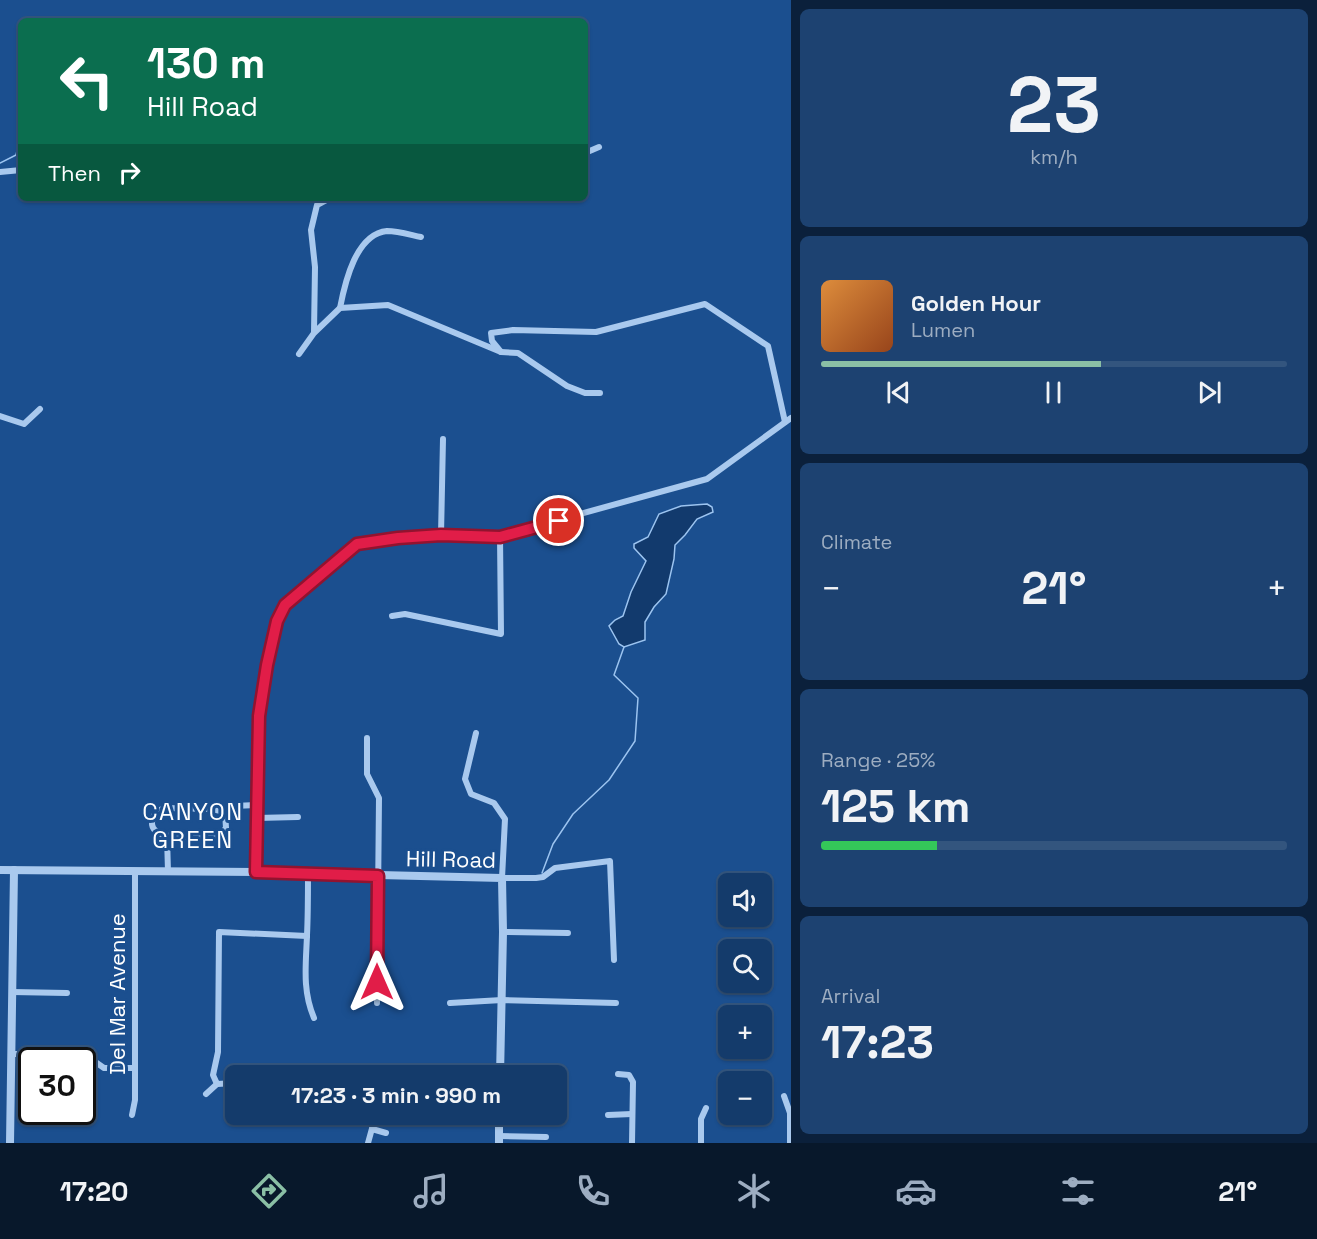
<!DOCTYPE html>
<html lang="en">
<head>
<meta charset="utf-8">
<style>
	body { margin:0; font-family:"Space Grotesk",sans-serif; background:#1d4271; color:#f1f3f6; height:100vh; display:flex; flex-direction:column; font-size:22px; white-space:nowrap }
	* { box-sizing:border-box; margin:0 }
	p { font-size:20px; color:#9dadc1 }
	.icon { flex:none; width:33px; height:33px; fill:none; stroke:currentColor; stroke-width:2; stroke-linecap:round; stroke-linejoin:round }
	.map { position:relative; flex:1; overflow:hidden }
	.drawer { display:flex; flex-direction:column; gap:9px; padding:9px; background:#0b203b; width:526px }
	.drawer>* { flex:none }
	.banner { position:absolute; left:18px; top:18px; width:570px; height:183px; border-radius:9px; box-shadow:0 2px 4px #0004,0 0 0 2px #33557e; background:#0b6e4f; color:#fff; overflow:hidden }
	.fabs { position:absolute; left:718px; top:873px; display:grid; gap:12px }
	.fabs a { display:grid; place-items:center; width:54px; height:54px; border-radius:9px; background:#143b6b; box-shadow:0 2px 4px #0004,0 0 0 2px #33557e; font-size:30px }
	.speed { position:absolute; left:18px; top:1047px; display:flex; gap:12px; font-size:30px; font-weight:700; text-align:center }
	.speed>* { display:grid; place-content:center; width:78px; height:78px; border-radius:50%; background:#143b6b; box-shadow:0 2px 4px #0004,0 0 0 2px #33557e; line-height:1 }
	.speed .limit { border:3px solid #111; border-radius:9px; background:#fff; color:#111 }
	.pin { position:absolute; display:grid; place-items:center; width:51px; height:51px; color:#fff; margin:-26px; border:3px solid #fff; border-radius:50%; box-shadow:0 2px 6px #0007 }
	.me { position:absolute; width:66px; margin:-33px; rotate:0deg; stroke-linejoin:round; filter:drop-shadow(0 0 4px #0008) }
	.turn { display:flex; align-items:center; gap:21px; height:126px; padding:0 30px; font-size:27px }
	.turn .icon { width:78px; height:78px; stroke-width:2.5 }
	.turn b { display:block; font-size:42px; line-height:51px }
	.then { display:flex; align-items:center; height:57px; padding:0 30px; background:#0003; gap:12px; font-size:22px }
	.big { font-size:45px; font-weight:800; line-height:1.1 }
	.drawer .tile { flex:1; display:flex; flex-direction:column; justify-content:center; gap:9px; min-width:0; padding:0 21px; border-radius:9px; background:#1d4271 }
	.drawer .dial { align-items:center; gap:0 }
	.dial b { font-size:78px; line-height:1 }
	.song { display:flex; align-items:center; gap:18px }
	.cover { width:72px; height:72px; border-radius:9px; background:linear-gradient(135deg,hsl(30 70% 55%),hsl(20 70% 35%)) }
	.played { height:6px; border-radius:3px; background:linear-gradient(90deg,#8abfa5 60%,#33557e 60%) }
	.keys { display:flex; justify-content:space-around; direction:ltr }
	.heat { display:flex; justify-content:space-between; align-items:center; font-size:33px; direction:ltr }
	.charge { height:9px; border-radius:4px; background:linear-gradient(90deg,#34c759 25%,#33557e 0) }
	.trip { position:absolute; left:225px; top:1065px; width:342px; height:60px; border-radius:9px; background:#143b6b; box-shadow:0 2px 4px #0004,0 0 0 2px #33557e; font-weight:800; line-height:60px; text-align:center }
	.tabs { display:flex; height:96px; justify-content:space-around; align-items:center; background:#08182b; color:#9dadc1 }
	.tabs .icon { width:42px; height:42px }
	.tabs .active { color:#8abfa5 }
	.tabs b { font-size:27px; color:#f1f3f6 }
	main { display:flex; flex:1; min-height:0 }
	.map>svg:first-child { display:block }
	.water { fill:#123a6d; stroke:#9cc4f0; stroke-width:1.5 }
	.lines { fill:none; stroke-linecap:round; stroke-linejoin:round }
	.stream { stroke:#9cc4f0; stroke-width:1.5 }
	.minor { stroke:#a9c9ee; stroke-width:6 }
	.tertiary { stroke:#a9c9ee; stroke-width:8 }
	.route-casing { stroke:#92132f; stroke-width:15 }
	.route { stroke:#e11d48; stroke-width:10 }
	.labels { text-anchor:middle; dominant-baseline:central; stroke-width:6; stroke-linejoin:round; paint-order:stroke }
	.street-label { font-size:22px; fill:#fff; stroke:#1b4f8f }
	.neighbourhood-label { font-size:24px; letter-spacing:1.5px; fill:#fff; stroke:#1b4f8f }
</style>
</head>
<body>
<main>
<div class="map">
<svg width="791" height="1143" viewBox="0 0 791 1143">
	<rect width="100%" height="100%" fill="#1b4f8f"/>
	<polygon class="water" points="707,504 712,507 713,512 697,519 685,535 675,545 674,559 666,594 654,607 645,622 645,640 624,647 619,644 609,626 615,620 623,616 631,592 646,561 634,548 634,544 648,537 659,514 681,506"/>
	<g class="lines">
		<g class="stream">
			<polyline points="0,163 16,155 21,135"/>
			<polyline points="542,873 553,844 573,814 609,780 635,741 638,698 614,675 624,647"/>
		</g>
		<g class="minor">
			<polyline points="585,153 599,147"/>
			<polyline points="0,172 21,170"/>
			<path d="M340,308c5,-26 16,-74 47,-77 11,0 24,4 34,6"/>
			<polyline points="314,332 315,267 311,230 317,205 330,198"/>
			<polyline points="501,352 518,353 567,386 585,393 600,393"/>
			<polyline points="299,354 314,333 340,308 388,305 501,352 492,341 491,333 513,330 596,332 705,304 768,346 785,422"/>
			<polyline points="0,416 24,424 40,409"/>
			<polyline points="441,535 443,439"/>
			<polyline points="392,616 405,614 501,634 500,536"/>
			<polyline points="476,733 465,779 471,794 494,803 505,819 502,878 536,878 543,877 555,868 610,861 614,960"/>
			<polyline points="367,738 367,774 379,798 377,1003"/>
			<path d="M164,808l48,1 13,3 1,16 -5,6 -6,2c-13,0 -65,7 -63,-14 1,-8 5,-11 12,-14z"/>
			<polyline points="225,812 234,806 258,805"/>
			<polyline points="257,818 298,817"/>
			<polyline points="167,836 168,872"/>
			<polyline points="256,872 259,716 267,665 277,621 285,605 317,577 357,544 398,538 441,535 500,536 707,479 791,418"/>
			<path d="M308,874c0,21 0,41 -1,61 -1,29 -5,55 7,83"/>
			<polyline points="503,932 568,933"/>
			<polyline points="12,992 67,993"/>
			<polyline points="450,1003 502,1000 616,1003"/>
			<polyline points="11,1054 84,1054 104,1068 134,1068"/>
			<polyline points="500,1069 549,1070"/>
			<polyline points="368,1071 377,1076"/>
			<polyline points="618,1074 629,1075 633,1082 632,1143"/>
			<polyline points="236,1083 217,1084 213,1075 218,1052 219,932 307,936"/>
			<polyline points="206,1094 217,1084"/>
			<polyline points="784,1096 790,1113 790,1143"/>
			<polyline points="132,1115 135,1100 135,872"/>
			<polyline points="608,1115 632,1114"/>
			<polyline points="372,1129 386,1133"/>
			<polyline points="499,1136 546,1137"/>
			<polyline points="368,1143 376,1114"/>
			<polyline points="701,1143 701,1119 706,1108"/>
		</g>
		<g class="tertiary">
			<polyline points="0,870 256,872 502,878 503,932 500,1076"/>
			<polyline points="10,1143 14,870"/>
			<polyline points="499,1143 499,1114"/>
		</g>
	</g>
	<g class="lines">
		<g class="route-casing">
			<polyline id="route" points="377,982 378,876 256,872 259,716 267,665 277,621 285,605 357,544 398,538 441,535 500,537 559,521"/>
		</g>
		<use href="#route" class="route"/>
	</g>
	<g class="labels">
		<g class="street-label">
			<text transform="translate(451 859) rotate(1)">Hill Road</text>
			<text transform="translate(117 994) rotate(-90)">Del Mar Avenue</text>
		</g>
		<g class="neighbourhood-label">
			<text x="193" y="811">CANYON<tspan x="193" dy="28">GREEN</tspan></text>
		</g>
	</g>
</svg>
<div class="fabs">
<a><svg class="icon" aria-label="sound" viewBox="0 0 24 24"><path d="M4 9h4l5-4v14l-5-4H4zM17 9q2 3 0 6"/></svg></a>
<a><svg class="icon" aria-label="search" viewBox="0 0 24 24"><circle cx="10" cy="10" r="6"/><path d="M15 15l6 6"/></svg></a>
<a>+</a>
<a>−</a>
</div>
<div class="speed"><div class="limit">30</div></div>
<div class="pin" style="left:559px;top:521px;background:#d93025"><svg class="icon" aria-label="arrive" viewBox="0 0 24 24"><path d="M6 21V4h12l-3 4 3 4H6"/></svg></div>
<svg class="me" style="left:377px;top:982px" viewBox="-20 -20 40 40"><path d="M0-17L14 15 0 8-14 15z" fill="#e11d48" stroke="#fff" stroke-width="4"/></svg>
<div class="trip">17:23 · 3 min · 990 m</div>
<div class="banner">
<div class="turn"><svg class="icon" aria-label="left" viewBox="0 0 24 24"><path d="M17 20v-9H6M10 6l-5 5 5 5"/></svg><div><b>130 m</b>Hill Road</div></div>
<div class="then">Then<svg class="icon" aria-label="right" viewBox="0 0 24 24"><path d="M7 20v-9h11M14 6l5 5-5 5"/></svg></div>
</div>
</div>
<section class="drawer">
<div class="tile dial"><b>23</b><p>km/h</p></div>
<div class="tile">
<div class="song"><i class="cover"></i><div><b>Golden Hour</b><p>Lumen</p></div></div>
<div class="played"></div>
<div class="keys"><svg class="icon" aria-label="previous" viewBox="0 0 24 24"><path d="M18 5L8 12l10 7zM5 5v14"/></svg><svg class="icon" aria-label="pause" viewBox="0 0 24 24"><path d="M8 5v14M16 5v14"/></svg><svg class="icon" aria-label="next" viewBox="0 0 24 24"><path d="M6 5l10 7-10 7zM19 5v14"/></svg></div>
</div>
<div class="tile"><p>Climate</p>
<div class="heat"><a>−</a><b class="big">21°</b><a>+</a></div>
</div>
<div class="tile"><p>Range · 25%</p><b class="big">125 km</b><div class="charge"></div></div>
<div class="tile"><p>Arrival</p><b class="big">17:23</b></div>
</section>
</main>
<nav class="tabs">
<b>17:20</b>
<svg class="icon active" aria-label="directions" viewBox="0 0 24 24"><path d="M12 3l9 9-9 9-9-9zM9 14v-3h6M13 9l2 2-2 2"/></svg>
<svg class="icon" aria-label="music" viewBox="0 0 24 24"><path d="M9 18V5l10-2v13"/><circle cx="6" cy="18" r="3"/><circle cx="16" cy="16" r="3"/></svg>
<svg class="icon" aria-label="phone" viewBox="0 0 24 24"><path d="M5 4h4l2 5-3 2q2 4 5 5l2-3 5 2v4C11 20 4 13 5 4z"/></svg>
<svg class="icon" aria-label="climate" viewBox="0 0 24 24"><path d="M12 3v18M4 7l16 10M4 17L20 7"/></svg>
<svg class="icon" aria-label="car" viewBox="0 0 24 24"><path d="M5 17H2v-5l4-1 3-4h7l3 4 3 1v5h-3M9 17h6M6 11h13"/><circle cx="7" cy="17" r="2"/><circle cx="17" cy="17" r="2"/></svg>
<svg class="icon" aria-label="filters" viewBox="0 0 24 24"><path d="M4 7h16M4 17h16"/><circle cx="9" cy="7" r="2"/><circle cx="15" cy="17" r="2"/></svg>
<b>21°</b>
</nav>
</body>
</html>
